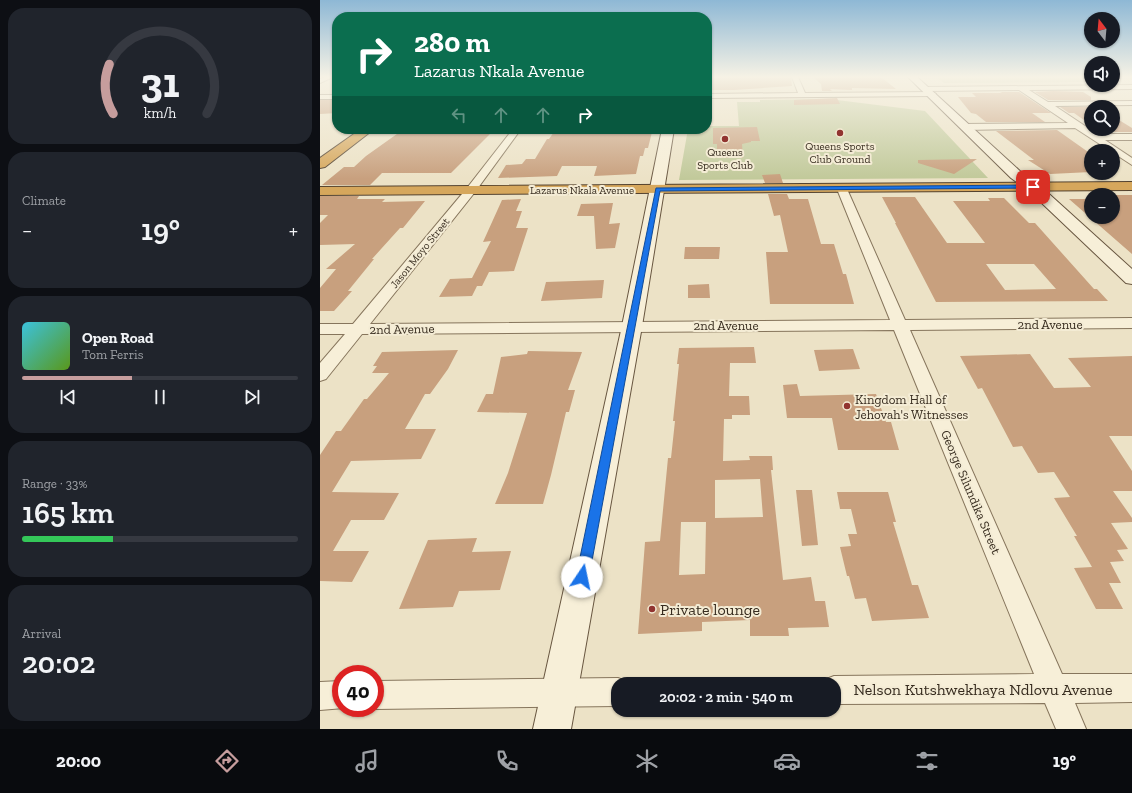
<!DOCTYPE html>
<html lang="en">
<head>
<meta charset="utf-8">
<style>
	body { margin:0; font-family:"Zilla Slab",serif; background:#20242c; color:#f1f3f6; height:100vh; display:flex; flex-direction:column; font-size:15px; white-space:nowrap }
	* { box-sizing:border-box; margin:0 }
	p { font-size:13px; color:#9ea1a6 }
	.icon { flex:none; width:22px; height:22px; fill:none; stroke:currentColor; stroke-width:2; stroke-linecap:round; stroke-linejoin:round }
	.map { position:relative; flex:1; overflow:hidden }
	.details { display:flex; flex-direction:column; gap:8px; padding:8px; background:#0d0f14; width:320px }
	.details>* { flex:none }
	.banner { position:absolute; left:12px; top:12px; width:380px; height:122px; border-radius:16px; box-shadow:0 1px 3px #0004; background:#0b6e4f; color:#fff; overflow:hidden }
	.needle { width:26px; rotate:344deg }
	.buttons { position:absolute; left:764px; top:12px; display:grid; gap:8px }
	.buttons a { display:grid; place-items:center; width:36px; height:36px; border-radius:50%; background:#171b24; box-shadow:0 1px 3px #0004; font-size:20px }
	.speed { position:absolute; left:12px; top:665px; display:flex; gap:8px; font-size:20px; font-weight:700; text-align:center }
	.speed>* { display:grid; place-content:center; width:52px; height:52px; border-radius:50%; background:#171b24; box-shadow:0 1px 3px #0004; line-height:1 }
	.speed .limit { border:6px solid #d22; background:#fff; color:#111 }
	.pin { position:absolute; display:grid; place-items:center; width:34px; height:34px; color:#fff; margin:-17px; border-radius:8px; box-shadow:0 2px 6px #0006 }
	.me { position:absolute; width:44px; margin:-22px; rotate:11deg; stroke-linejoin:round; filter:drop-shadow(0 0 3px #0008) }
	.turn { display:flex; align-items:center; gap:14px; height:84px; padding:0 16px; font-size:18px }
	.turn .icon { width:52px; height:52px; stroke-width:2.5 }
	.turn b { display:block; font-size:28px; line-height:34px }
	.lanes { display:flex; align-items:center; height:38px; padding:0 16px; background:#0003; justify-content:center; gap:20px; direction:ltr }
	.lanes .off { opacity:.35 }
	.big { font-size:30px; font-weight:600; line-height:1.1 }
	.details .card { flex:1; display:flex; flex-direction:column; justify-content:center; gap:6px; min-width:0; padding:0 14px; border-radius:16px; background:#20242c }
	.details .dial { align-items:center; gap:0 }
	.dial svg { height:104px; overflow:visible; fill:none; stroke:#363941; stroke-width:7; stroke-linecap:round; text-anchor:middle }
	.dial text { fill:#f1f3f6; stroke:none }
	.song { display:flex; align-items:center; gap:12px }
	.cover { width:48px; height:48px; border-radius:6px; background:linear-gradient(135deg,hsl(190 70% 55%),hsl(90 70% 35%)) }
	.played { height:4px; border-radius:2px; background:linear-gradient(90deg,#c69d9d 40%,#363941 40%) }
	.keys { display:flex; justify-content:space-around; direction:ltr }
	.heat { display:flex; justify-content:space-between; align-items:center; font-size:22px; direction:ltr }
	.charge { height:6px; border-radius:3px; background:linear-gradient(90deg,#34c759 33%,#363941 0) }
	.trip { position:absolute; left:291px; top:677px; width:230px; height:40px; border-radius:16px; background:#171b24; box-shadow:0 1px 3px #0004; font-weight:600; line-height:40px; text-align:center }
	.dock { display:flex; height:64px; justify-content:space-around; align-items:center; background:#090b0e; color:#9ea1a6 }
	.dock .icon { width:28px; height:28px }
	.dock .current { color:#c69d9d }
	.dock b { font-size:18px; color:#f1f3f6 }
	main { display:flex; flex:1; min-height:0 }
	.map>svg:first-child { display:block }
	.green { fill:#c1c99a }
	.building { fill:#c8a07e; fill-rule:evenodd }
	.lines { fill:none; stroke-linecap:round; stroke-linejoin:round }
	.street-casing { stroke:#86755c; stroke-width:2 }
	.secondary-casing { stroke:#685640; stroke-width:2 }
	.highway-casing { stroke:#544330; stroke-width:2 }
	.street { fill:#f7efd8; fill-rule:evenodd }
	.secondary { fill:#f7efd8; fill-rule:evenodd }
	.highway { fill:#d6a75c; fill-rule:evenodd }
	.route { fill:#1a73e8; stroke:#114b97 }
	.poi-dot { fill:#913430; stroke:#f4ecd5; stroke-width:1.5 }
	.labels { text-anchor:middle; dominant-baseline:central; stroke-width:4; stroke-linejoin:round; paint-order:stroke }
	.far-poi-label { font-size:11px; fill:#372c1f; stroke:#f4ecd5 }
	.far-street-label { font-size:11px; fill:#372c1f; stroke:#f4ecd5 }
	.street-label { font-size:13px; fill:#372c1f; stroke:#f4ecd5 }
	.poi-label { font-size:13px; fill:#372c1f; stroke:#f4ecd5; text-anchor:start }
	.near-poi-label { font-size:16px; fill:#372c1f; stroke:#f4ecd5; text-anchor:start }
	.near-street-label { font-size:16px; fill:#372c1f; stroke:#f4ecd5 }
</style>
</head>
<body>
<main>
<section class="details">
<div class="card dial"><svg viewBox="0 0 100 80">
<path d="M14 69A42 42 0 1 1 86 69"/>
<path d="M14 69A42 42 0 0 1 11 31" stroke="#c69d9d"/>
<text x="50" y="56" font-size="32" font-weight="700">31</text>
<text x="50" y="72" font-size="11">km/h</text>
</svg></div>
<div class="card"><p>Climate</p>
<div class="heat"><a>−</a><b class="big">19°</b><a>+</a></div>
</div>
<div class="card">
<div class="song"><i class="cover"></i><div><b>Open Road</b><p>Tom Ferris</p></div></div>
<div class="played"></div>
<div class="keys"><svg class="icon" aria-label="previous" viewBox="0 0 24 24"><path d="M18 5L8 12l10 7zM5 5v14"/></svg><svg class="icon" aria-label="pause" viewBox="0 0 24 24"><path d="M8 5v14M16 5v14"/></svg><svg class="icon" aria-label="next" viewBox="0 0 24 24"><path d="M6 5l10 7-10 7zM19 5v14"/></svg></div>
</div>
<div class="card"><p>Range · 33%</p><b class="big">165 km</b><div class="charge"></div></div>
<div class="card"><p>Arrival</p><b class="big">20:02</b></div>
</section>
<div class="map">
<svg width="812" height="729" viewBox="0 0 812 729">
	<rect width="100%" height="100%" fill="#ece2c6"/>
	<g class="green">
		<polygon points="616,77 771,77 771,82 624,83"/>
		<polygon points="509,99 605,111 668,178 359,180 368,129 387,129 387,126 419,126 417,102 440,102 440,100"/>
	</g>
	<g class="building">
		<polygon points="387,77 471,77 472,86 414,90 387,90"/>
		<polygon points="493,77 561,77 576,89 532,88 532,90 510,89 512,91 502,91 501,84"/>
		<polygon points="733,91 763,92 771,97 771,100 728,100 715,92"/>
		<polygon points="680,92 699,92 731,113 712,113 725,122 666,122 656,114 651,113 638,97 656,97 652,93 682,93"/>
		<polygon points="517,98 520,104 474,105 474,100"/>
		<polygon points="0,100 17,100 17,113 0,114"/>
		<polygon points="740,107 771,107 771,125 754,113 749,113"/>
		<polygon points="793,120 799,120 812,128 812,132 791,132 785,129 793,129"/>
		<polygon points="437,127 440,141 431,141 431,142 422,144 423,158 397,158 397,144 393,144 393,128"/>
		<polygon points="84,129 175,129 131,173 62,173 50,185 2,185 24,167 34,167 46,156"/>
		<polygon points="236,129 265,129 264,131 332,132 328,148 325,148 323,156 320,156 316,174 274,176 277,166 242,166 237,176 178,178 186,165 202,164 206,159 215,159 227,139 229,139"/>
		<polygon points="737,130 771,154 771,172 730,174 708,160 714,160 676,131"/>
		<polygon points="657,159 634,174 598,163 598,160"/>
		<polygon points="460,174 463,183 445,183 442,175"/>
		<polygon points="448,194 467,194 469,199 488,199 501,244 514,244 523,274 526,274 534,304 450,304 446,252 468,252 460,215 454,216"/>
		<polygon points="786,195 812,195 812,254 749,199 771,199 771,217 793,217 793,195"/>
		<polygon points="0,196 39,196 37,199 65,199 62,202 105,201 83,228 80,228 52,259 54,259 28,291 32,291 14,311 0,311 0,288 16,269 6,269 35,244 0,245 0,223 8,215 0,215"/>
		<path d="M562,197h33l32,46h38l-32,-42h37l-2,-3h16l25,25h6l59,66h3l11,12 -172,1 -41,-79h1zM666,264h48l22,25 -51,1z"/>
		<polygon points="201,199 196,211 202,211 196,228 208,228 194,271 169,272 162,286 157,286 152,296 119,297 130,279 152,278 171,241 163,242 182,200"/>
		<polygon points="293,203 289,224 300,223 295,248 276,249 274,216 257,216 261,204"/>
		<polygon points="365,247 400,247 399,259 364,259"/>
		<polygon points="284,280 282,298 221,301 226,282"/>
		<polygon points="389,284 390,298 368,298 368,285"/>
		<path d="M434,347l2,16h-26l-1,33h20l1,19h-18v4h-8l-1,42 27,-1 -1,-4h23l1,14h-2l12,110 28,-3 4,24h10l4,26 -41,1 1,8h-39v-16l-48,2v9l-64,3 7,-92 15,-1 8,-83h3l4,-37h-2l6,-57h-2l2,-16zM440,479l3,38 -48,1v-38zM361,522h25l-1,52 -26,1z"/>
		<polygon points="533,349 540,369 499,371 494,350"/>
		<polygon points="138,350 128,369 110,394 105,394 85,429 116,429 101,459 31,461 12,492 79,493 64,520 31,520 13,551 49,551 32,582 0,581 0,455 16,431 21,431 44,399 47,399 69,373 52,373 57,366 53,366 62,352"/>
		<polygon points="208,351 262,352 248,390 255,390 249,412 246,412 231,475 223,504 175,504 188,473 207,413 157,412 166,394 173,394 181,357 207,354"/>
		<polygon points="710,354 734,388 771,387 748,358 812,356 812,436 789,436 812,471 812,491 793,491 812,518 812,522 791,523 808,549 797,550 804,561 790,562 801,583 789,583 803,609 776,609 754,568 772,567 754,536 757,536 734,498 750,497 734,472 718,473 702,446 693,447 662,388 658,389 640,356"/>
		<polygon points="477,384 480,396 556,394 566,422 571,422 579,450 518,450 512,418 467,418 463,385"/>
		<polygon points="476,490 492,490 498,545 482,546"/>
		<polygon points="517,492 568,492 576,522 573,522 592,585 598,585 609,618 552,621 546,598 535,599 529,576 527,576 520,547 531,546 528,534 537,534 531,509 520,509"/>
		<polygon points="157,538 152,552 191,551 180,590 139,591 133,607 79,609 108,540"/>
	</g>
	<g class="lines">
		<g class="street-casing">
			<g id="street">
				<polygon points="5,77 13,77 0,83 0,79"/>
				<polygon points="472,77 478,77 485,93 612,92 616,94 612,96 387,98 387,94 478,93"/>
				<polygon points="812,85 812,89 709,90 728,102 812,101 812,105 735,106 777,134 812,134 812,140 785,140 812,158 812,165 755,128 644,130 640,127 644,124 748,123 699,90 606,91 602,89 606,87"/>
				<rect x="0" y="95" width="17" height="4"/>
				<polygon points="193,129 201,129 155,192 50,324 570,320 517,189 522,186 527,189 585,320 812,318 812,328 590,330 742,674 812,674 812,702 755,703 766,729 736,729 725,703 514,704 514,684 502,684 504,680 514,676 714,674 574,330 42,334 6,379 0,381 0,363 25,334 0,334 0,324 33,324 147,188"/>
				<polygon points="298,678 308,682 309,684 298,684 298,706 55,709 52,708 55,708 55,681"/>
				<polygon points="21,681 21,708 24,708 0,710 0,682"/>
			</g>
		</g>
		<g class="secondary-casing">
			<g id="secondary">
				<polygon points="588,77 597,77 701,172 718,184 812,269 812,284 806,283 708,190 691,178"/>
				<polygon points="342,129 354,129 322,326 251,729 213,729 302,326"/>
			</g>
		</g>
		<g class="highway-casing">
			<g id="highway">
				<polygon points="41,129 54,129 5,167 0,168 0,158"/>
				<polygon points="812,182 812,190 0,195 0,187"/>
			</g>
		</g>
		<use href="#street" class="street"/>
		<use href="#secondary" class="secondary"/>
		<use href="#highway" class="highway"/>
	</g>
	<linearGradient id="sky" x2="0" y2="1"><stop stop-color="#8eb8d5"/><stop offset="0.43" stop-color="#f6f2e5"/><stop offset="1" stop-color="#f6f2e5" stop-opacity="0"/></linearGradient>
	<rect width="812" height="179" fill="url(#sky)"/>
	<polygon class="route" points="713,185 716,187 715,188 340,191 269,577 267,581 262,583 258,581 256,577 336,188"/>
	<g class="poi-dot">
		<circle cx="520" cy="133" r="4"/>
		<circle cx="405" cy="139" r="4"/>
		<circle cx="527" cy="406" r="4"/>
		<circle cx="332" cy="609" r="4"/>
	</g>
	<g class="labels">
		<g class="far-poi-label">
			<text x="520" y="146">Queens Sports<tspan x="520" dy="13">Club Ground</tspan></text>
			<text x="405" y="152">Queens<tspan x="405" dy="13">Sports Club</tspan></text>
		</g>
		<g class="far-street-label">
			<text x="262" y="190">Lazarus Nkala Avenue</text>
			<text transform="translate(100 253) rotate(-51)">Jason Moyo Street</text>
		</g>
		<g class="street-label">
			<text x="730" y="324">2nd Avenue</text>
			<text x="406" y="325">2nd Avenue</text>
			<text transform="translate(82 329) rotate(-1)">2nd Avenue</text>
			<text transform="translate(651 492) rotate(67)">George Silundika Street</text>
		</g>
		<g class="poi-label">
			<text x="535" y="399">Kingdom Hall of<tspan x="535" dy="15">Jehovah's Witnesses</tspan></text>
		</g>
		<g class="near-poi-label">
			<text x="340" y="609">Private lounge</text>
		</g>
		<g class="near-street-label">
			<text x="663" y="689">Nelson Kutshwekhaya Ndlovu Avenue</text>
		</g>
	</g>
</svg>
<div class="buttons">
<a><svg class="needle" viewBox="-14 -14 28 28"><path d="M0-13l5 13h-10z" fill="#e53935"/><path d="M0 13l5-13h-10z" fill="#9ea1a6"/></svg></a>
<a><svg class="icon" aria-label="sound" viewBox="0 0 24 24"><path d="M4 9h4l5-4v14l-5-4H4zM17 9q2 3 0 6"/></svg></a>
<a><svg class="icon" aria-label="search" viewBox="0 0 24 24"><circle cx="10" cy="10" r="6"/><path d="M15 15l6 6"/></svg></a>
<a>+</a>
<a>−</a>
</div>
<div class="speed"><div class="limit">40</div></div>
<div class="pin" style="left:713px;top:187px;background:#d93025"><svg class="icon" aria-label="arrive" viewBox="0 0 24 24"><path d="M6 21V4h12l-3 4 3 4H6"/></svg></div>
<svg class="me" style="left:262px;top:577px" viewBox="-20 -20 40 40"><circle r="19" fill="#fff"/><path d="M0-13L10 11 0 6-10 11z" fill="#1a73e8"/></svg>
<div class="trip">20:02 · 2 min · 540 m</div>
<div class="banner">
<div class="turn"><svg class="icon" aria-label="right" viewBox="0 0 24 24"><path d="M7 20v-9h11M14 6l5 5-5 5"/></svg><div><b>280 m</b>Lazarus Nkala Avenue</div></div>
<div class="lanes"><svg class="icon off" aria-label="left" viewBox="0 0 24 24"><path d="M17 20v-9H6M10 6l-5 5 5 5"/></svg><svg class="icon off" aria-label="ahead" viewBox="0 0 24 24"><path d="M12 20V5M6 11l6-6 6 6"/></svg><svg class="icon off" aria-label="ahead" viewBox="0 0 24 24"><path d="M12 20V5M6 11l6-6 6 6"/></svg><svg class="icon" aria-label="right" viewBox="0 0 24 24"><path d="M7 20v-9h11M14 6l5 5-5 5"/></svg></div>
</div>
</div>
</main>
<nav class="dock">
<b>20:00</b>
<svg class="icon current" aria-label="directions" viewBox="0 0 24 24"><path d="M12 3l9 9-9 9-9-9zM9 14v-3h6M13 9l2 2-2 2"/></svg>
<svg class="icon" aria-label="music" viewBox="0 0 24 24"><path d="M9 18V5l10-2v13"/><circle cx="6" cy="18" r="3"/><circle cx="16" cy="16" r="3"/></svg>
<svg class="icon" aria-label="phone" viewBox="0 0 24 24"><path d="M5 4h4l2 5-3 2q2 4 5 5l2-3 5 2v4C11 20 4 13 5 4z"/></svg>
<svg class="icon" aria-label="climate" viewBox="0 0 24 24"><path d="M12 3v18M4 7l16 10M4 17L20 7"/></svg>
<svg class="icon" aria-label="car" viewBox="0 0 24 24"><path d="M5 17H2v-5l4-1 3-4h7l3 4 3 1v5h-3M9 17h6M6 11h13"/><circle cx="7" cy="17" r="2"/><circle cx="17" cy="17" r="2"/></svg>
<svg class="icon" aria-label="filters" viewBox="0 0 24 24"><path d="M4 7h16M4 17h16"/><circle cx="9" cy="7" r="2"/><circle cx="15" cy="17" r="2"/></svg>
<b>19°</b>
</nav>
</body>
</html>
